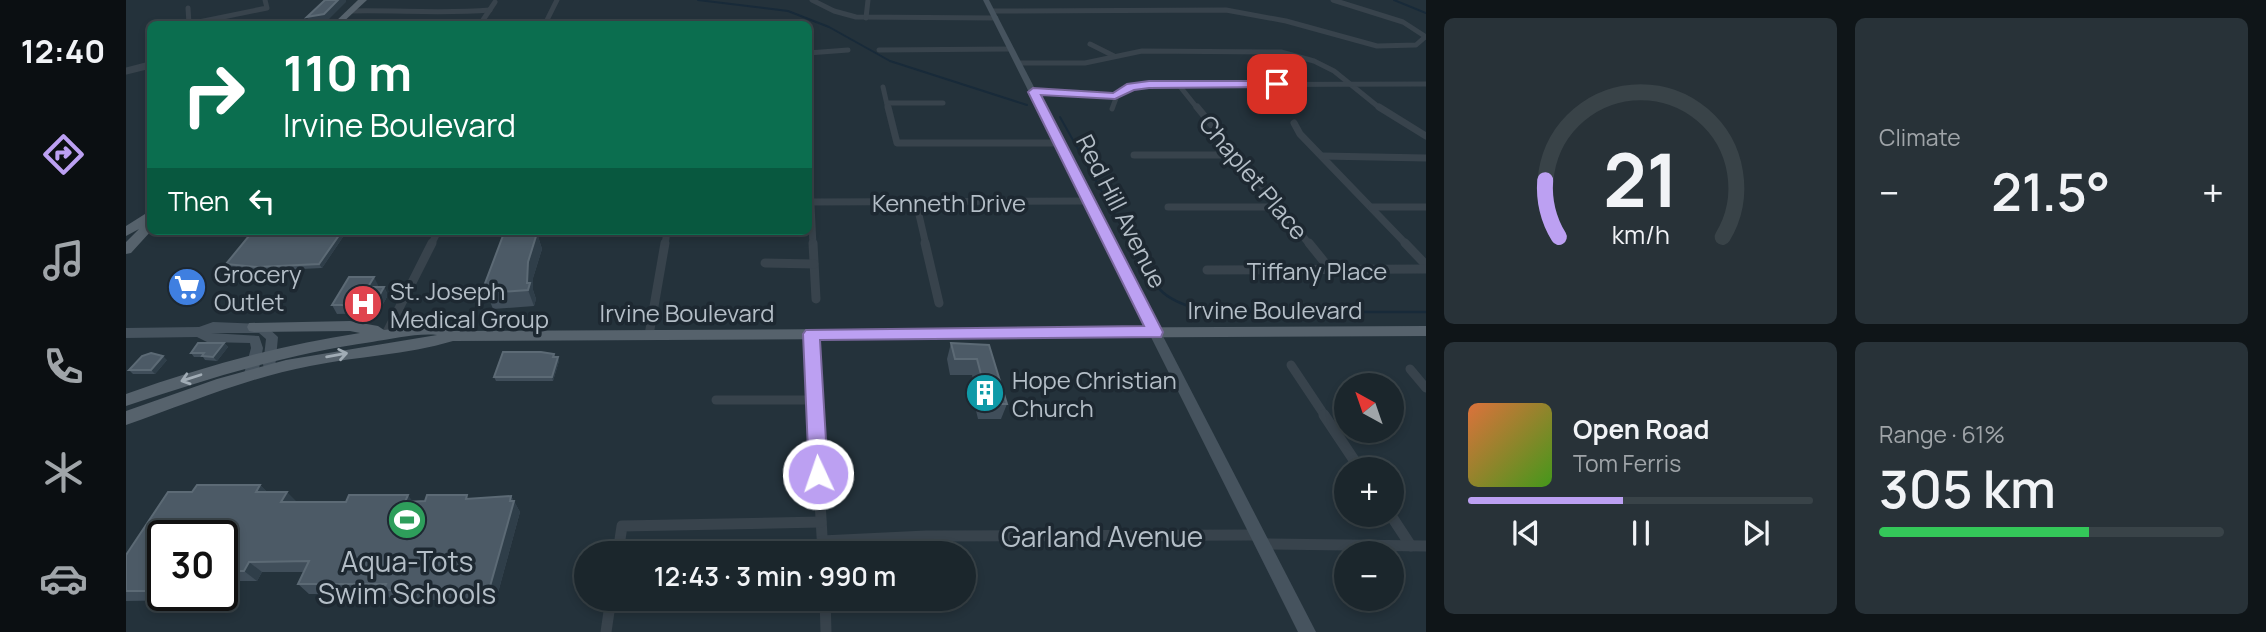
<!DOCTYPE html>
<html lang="en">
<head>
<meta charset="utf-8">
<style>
	body { margin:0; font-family:Manrope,sans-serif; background:#283238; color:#f1f3f6; height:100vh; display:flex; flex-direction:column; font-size:26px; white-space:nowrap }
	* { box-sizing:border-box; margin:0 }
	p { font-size:23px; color:#a0a5a9 }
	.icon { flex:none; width:38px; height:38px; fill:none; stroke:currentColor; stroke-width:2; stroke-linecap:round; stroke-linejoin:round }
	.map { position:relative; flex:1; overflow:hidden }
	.drawer { display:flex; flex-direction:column; gap:18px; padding:18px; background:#0f1518; width:840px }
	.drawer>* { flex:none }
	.top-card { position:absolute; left:21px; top:21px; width:665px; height:214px; border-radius:10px; box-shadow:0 4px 10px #0003,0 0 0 2px #394348; background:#0b6e4f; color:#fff; overflow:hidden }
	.needle { width:46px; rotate:320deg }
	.buttons { position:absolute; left:1208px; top:373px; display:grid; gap:14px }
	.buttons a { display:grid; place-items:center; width:70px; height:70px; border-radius:50%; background:#1b262c; box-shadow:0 4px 10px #0003,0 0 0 2px #394348; font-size:35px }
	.speed { position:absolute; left:21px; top:520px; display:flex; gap:14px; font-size:35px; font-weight:700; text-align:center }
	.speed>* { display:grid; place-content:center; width:91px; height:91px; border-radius:50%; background:#1b262c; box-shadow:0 4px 10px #0003,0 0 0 2px #394348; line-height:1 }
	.speed .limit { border:4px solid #111; border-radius:10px; background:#fff; color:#111 }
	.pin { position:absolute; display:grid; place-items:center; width:60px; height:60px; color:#fff; margin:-30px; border-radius:14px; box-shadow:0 4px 10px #0006 }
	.me { position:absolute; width:77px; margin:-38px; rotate:357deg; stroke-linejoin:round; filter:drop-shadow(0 0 5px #0008) }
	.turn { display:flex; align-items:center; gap:24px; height:147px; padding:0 21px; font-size:32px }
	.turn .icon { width:91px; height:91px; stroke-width:2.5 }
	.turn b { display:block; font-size:49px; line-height:60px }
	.then { display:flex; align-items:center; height:66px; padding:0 21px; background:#0003; gap:14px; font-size:26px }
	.big { font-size:52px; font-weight:600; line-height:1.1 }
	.drawer .widget { flex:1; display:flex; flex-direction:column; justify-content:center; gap:10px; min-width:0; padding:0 24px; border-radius:10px; background:#283238 }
	.drawer .dial { align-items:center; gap:0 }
	.dial svg { height:182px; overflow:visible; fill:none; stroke:#394348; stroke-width:7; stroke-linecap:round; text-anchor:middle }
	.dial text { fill:#f1f3f6; stroke:none }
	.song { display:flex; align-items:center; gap:21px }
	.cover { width:84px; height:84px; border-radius:10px; background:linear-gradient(135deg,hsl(20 70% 55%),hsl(100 70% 35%)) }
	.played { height:7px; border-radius:4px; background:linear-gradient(90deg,#bca0f2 45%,#394348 45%) }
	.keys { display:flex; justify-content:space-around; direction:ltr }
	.heat { display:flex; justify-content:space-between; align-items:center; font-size:38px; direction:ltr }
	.charge { height:10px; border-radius:5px; background:linear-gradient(90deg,#34c759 61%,#394348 0) }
	.drawer .tiles { flex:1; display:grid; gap:18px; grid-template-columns:repeat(2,1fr) }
	.trip { position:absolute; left:448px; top:541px; width:402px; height:70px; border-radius:35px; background:#1b262c; box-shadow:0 4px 10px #0003,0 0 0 2px #394348; font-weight:600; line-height:70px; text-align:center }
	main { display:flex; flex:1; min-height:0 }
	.dock { display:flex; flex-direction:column; width:126px; justify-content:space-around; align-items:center; background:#0b0f12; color:#a0a5a9 }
	.dock .icon { width:49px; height:49px }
	.dock .current { color:#bca0f2 }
	.dock b { font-size:32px; color:#f1f3f6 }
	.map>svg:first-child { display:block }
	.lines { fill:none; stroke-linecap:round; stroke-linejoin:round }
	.stream-far1 { stroke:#182a39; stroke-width:2 }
	.stream { stroke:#182a39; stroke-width:2.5 }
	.minor-far3 { stroke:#38434c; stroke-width:5 }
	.minor-far2 { stroke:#38434c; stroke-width:7 }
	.minor-far1 { stroke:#38434c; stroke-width:9 }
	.minor { stroke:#38434c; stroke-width:11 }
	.tertiary { stroke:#38434c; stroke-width:7 }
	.secondary { fill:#46535e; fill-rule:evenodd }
	.primary { fill:#56626c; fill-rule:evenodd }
	.wall { fill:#404e5a }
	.shaded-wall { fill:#2f3e49 }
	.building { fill:#4c5a66; stroke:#5c6a75; stroke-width:2 }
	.oneway { stroke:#a1acb5 }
	.route { fill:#bca0f2; stroke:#7a689d; stroke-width:2 }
	.labels { text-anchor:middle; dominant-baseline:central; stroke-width:7; stroke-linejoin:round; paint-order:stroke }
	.street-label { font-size:24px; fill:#b4bec7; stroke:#1d2831 }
	.poi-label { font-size:24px; fill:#b4bec7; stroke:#1d2831; text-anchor:start }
	.near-street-label { font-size:28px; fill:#b4bec7; stroke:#1d2831 }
	.near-poi-label { font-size:28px; fill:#b4bec7; stroke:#1d2831 }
</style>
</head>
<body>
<main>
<nav class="dock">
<b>12:40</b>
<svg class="icon current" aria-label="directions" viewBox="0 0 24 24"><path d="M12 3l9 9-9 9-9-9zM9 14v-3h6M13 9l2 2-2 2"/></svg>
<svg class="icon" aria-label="music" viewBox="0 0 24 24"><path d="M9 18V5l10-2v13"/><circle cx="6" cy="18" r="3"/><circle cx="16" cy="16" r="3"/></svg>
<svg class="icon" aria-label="phone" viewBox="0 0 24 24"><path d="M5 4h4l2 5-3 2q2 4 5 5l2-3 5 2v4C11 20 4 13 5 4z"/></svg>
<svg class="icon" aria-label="climate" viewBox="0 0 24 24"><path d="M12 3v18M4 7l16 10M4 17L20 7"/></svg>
<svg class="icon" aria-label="car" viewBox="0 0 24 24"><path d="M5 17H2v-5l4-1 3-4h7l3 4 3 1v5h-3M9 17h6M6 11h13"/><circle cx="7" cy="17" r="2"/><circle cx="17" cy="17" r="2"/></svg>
</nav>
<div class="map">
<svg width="1300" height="632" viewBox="0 0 1300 632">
	<rect width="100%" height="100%" fill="#24323b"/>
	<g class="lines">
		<g class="stream-far1">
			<polyline points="572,0 662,11 703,27 764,61 901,105"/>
			<polyline points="1268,0 1300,13"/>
			<polyline points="934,117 1006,245"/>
		</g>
		<path class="stream" d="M1005,243c25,44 25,56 77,69h218"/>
		<g class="minor-far3">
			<polyline points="686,0 708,11 730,17 870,18"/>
			<polyline points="1207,0 1277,22 1300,37"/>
			<polyline points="62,8 63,24 141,8 139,0"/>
			<path d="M226,11c46,-1 92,3 138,-1"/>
			<polyline points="866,11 1100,10 1160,21 1251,46 1290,45 1299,37"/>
			<polyline points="740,18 742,0"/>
			<polyline points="357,20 369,2"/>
			<polyline points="419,24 431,0"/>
			<polyline points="964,44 988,56"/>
			<polyline points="753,50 885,49"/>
			<polyline points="682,53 722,50"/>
			<polyline points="892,63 959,63 1016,51 1155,52 1188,61 1208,71 1255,109"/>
			<polyline points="1052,84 1072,109"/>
			<polyline points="757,87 762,109"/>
			<polyline points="907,92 989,96"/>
			<polyline points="761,103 817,103"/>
			<polyline points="986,109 992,93 1014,85 1300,84"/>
		</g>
		<g class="minor-far2">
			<polyline points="762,107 771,143 934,143"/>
			<polyline points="1071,107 1184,245"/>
			<polyline points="1253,107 1300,136"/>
			<polyline points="1168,123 1174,134 1281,245"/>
			<polyline points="682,144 687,245"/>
			<polyline points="1008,155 1110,155"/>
			<polyline points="1196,156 1300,158"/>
			<polyline points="682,202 964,201"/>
			<polyline points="790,202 800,245"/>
			<polyline points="1042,207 1153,207"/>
			<polyline points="1246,207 1300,207"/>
			<polyline points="305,245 312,231"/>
			<polyline points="539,245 541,231"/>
		</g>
		<g class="minor-far1">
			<polyline points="687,243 690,299"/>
			<polyline points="799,243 813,303"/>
			<polyline points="1183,243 1204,269"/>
			<polyline points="1279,243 1300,265"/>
			<polyline points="639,263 688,264"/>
			<polyline points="1081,270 1300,269"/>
			<polyline points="260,334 306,243"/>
			<polyline points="685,334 690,416"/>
			<polyline points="523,335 539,243"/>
			<polyline points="1165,365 1199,416"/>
			<polyline points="1284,369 1300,388"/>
			<polyline points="590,400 689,400"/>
		</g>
		<g class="minor">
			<polyline points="689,415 697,553"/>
			<polyline points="1198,415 1234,469"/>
			<polyline points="1264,514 1285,546"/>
			<polyline points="696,541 800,536 1131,535"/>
			<polyline points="1136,544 1300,546"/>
			<polyline points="492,553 496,526 695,522"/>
			<polyline points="699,598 700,632"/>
			<polyline points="480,632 485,598"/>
		</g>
		<polyline class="tertiary" points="0,71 24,65"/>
		<g class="secondary">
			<polygon points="857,0 863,0 1190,632 1172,632"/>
			<polygon points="87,322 136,324 140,326 152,337 149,369 139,369 137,365 140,339 133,333 85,333 133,336 137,348 132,374 130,378 120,378 118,374 125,348 124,343 81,342 71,337 0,338 0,328 73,327"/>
		</g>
		<g class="primary">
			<polygon points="232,0 241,0 215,24 207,24"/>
			<polygon points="19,214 24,214 25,231 5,253 0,254 0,242 13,229 0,236 0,226"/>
			<path d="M224,321l28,5 6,4 51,-6 19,7 972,-5v10l-973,5c-47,14 -95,15 -143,25 -64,12 -123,38 -184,59v-14l91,-32 69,-19 151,-25c-20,-2 -45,4 -65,7 -85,12 -165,37 -246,64v-12c76,-27 154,-49 234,-61l-10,-2 -96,1 -5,-1 -2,-4 2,-4z"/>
		</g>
	</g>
	<g class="wall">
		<polygon points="127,231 221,231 196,268 134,271 103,268 100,264"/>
		<polygon points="411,233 416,249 407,278 407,290 410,299 408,306 367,309 358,286"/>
		<polygon points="252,285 251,287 258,287 262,295 252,313 211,314 206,305"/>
		<polygon points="98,343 102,347 91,361 79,360 77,357 68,357 65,353"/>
		<polygon points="825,343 863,345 881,404 875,419 852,419 848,402 851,394 846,375 824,375 821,359"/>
		<polygon points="428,354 429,357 433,361 427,381 370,381 368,377"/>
		<polygon points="41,360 29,374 7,374 3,370"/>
		<polygon points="134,485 141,492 171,502 287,502 385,496 394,512 370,600 266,600 260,594 183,594 172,584 178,572 136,572 131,581 96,581 96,536 37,536 37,595 61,595 57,600 0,601 0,555 66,492"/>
	</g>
	<g class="shaded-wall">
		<polygon points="212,0 220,0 220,2 201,21 184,24 181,17"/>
		<polygon points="216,231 221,231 196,268 193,264"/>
		<polygon points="411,233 416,249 407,278 407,290 410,299 408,306 402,290 401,283 402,262"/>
		<polygon points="248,277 252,285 246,295 242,287"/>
		<polygon points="258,287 262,295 252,313 248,305"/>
		<polygon points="98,343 102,347 91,361 87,357"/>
		<polygon points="37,356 41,360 29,374 25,370"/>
		<polygon points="432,357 433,361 427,381 426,377"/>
		<polygon points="134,485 145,496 130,492"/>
		<polygon points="161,492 172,503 155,502"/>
		<polygon points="282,495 290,506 279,502"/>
		<polygon points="385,496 394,512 370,600 363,590"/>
		<polygon points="123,562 136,572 131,581 118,571"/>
		<polygon points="49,595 61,595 57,600"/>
	</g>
	<g class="building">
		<polygon points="199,0 212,0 198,14 181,17"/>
		<polygon points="127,231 216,231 193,264 131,267 100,264"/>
		<polygon points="378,233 411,233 402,262 401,283 404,283 402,290 360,293 363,286 358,286"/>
		<polygon points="223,277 248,277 242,287 258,287 248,305 206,305"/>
		<polygon points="72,343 98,343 87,357 76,356 78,353 65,353"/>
		<polygon points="825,343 863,345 881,404 858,404 853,386 858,386 851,359 829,359"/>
		<polygon points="377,352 415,352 428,354 427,357 432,357 426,377 368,377"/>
		<polygon points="25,353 37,356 25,370 3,370 16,356"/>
		<polygon points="71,485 134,485 130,492 161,492 155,502 220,502 223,495 282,495 279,502 299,501 301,495 341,495 340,499 385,496 384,501 388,501 363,590 257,590 260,584 172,584 183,561 123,562 118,571 96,571 96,536 37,536 37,591 0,591 0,555 42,492 66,492"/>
	</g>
	<defs><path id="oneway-shaft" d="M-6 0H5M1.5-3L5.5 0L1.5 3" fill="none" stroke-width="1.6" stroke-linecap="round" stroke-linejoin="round" transform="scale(1.75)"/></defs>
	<g class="oneway">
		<use href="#oneway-shaft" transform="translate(211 355) rotate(-10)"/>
		<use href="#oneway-shaft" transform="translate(65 378) rotate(162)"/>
	</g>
	<polygon class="route" points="1023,81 1151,81 1156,84 1151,87 1023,88 1008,90 989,99 915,95 1037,332 1035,337 694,340 702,474 699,480 692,482 686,480 683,474 677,334 680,330 1018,326 902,92 907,88 987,93 1001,84"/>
	<defs>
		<g id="supermarket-disc" transform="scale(2.0125)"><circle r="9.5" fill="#3f7fe0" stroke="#1d2831"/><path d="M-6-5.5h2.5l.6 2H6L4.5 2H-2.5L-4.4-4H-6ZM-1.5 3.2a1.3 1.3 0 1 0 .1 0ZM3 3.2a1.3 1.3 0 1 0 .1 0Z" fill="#fff"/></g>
		<g id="hospital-disc" transform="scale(2.0125)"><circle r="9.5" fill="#e0444e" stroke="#1d2831"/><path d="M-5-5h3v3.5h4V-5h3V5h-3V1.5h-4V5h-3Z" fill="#fff"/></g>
		<g id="building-disc" transform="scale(2.0125)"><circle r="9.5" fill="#0f9aa8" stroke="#1d2831"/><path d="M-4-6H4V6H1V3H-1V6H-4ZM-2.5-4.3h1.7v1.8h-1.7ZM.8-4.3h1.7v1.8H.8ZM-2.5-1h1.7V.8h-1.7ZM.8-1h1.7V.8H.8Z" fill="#fff"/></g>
		<g id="stadium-disc" transform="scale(2.0125)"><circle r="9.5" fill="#2e9e5b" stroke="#1d2831"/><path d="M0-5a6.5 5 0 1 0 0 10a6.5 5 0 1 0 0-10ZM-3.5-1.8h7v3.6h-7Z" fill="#fff"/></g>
	</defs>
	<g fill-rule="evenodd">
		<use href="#supermarket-disc" x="61" y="287"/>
		<use href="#hospital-disc" x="237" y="304"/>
		<use href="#building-disc" x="859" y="393"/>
		<use href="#stadium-disc" x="281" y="520"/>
	</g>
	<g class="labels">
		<g class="street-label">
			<text transform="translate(1128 177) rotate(50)">Chaplet Place</text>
			<text x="823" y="202">Kenneth Drive</text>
			<text transform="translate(996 211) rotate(63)">Red Hill Avenue</text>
			<text x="1191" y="270">Tiffany Place</text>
			<text x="1149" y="309">Irvine Boulevard</text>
			<text x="561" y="312">Irvine Boulevard</text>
		</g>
		<g class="poi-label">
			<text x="88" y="273">Grocery<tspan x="88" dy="28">Outlet</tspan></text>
			<text x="264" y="290">St. Joseph<tspan x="264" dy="28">Medical Group</tspan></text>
			<text x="886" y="379">Hope Christian<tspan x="886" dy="28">Church</tspan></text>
		</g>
		<g class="near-street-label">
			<text x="976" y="536">Garland Avenue</text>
		</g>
		<g class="near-poi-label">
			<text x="281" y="561">Aqua-Tots<tspan x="281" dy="32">Swim Schools</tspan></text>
		</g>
	</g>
</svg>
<div class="buttons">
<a><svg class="needle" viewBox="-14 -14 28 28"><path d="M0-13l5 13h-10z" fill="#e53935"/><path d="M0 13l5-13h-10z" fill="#a0a5a9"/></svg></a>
<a>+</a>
<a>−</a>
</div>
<div class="speed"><div class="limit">30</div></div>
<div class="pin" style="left:1151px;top:84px;background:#d93025"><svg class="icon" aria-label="arrive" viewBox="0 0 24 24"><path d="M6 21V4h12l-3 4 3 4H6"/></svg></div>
<svg class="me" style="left:692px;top:474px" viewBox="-20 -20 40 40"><circle r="17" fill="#bca0f2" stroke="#fff" stroke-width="3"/><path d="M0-11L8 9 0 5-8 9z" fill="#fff"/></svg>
<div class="trip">12:43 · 3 min · 990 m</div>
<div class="top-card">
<div class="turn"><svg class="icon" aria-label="right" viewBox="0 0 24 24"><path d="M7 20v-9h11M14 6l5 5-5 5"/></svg><div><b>110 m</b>Irvine Boulevard</div></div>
<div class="then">Then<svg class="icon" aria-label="left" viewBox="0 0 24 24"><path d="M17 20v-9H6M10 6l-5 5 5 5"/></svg></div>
</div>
</div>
<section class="drawer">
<div class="tiles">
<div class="widget dial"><svg viewBox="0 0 100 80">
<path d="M14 69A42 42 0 1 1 86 69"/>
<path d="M14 69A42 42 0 0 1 8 44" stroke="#bca0f2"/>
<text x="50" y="56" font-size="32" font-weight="700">21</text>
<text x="50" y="72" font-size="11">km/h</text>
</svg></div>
<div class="widget"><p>Climate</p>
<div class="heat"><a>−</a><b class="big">21.5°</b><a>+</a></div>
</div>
<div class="widget">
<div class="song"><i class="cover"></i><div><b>Open Road</b><p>Tom Ferris</p></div></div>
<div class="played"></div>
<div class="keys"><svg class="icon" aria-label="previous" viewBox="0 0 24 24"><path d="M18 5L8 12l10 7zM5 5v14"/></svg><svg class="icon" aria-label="pause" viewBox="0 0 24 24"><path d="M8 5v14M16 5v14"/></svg><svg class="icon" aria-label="next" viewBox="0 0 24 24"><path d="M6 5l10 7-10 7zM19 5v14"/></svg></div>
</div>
<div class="widget"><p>Range · 61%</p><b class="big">305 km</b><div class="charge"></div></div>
</div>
</section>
</main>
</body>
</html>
